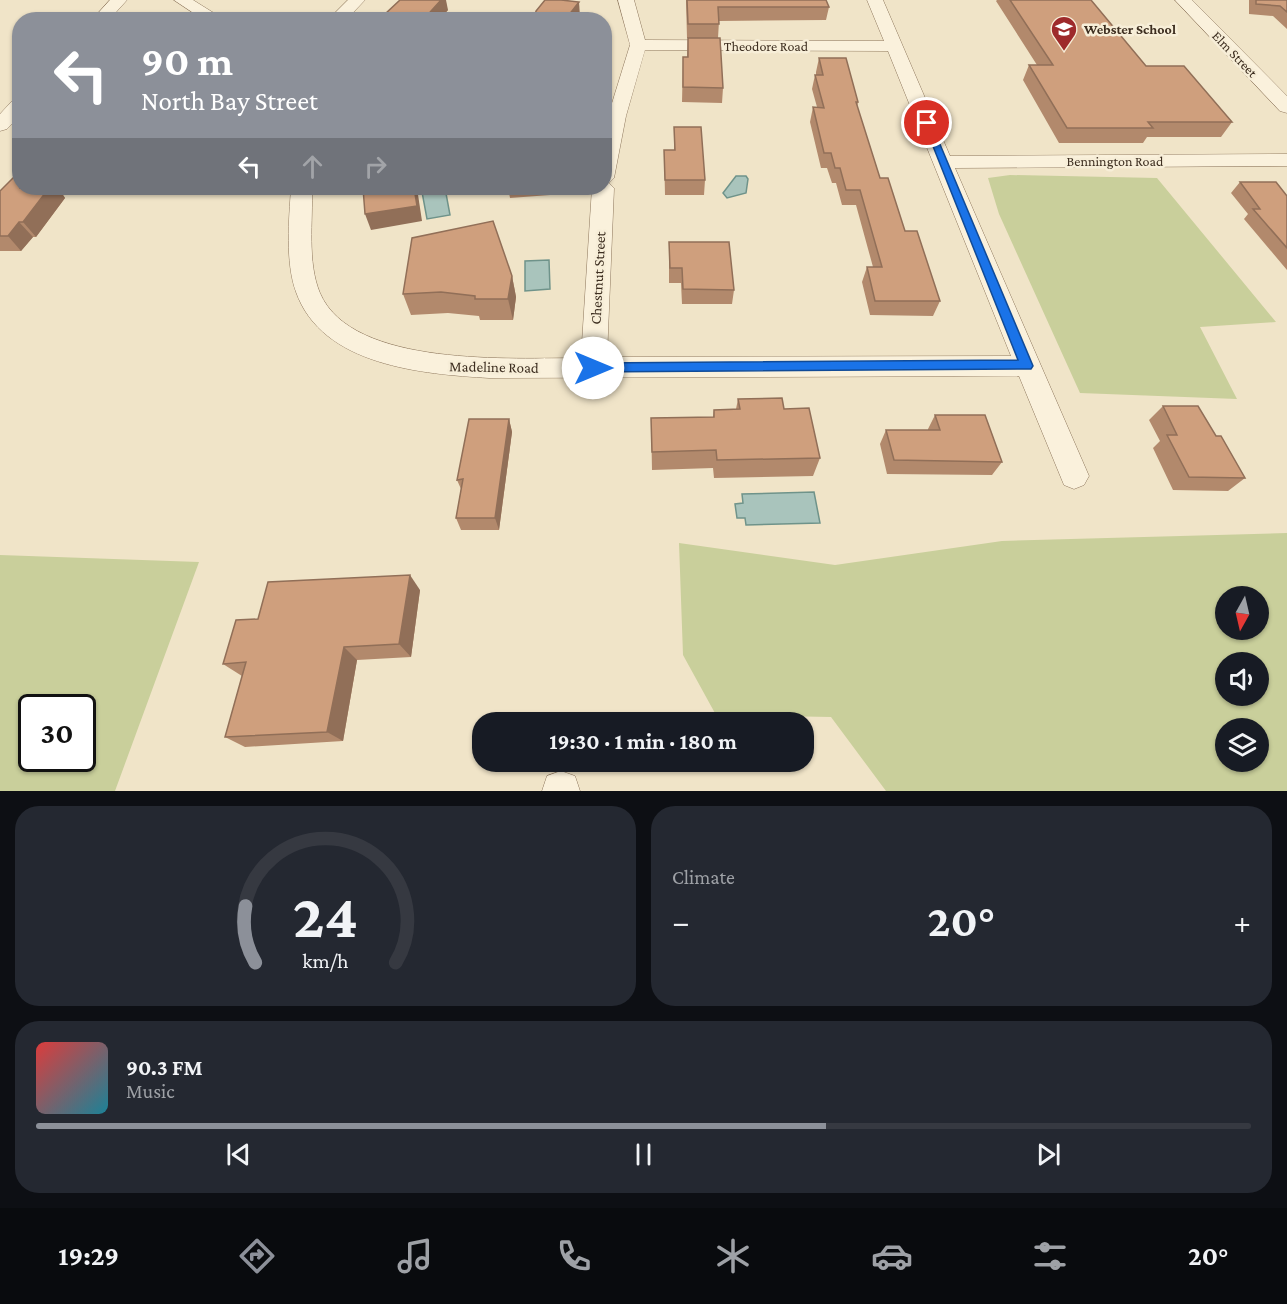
<!DOCTYPE html>
<html lang="en">
<head>
<meta charset="utf-8">
<style>
	body { margin:0; font-family:"Crimson Pro",serif; background:#242831; color:#f1f3f6; height:100vh; display:flex; flex-direction:column; font-size:22px; white-space:nowrap }
	* { box-sizing:border-box; margin:0 }
	p { font-size:20px; color:#9ea1a6 }
	.icon { flex:none; width:33px; height:33px; fill:none; stroke:currentColor; stroke-width:2; stroke-linecap:round; stroke-linejoin:round }
	.map { position:relative; height:791px; overflow:hidden }
	.details { display:flex; flex-direction:column; gap:15px; padding:15px; background:#0d0f14; flex:1 }
	.details>* { flex:none }
	.banner { position:absolute; left:12px; top:12px; width:600px; height:183px; border-radius:24px; box-shadow:0 2px 4px #0004; background:#8c9099; color:#fff; overflow:hidden }
	.needle { width:39px; rotate:188deg }
	.tools { position:absolute; left:1215px; top:586px; display:grid; gap:12px }
	.tools a { display:grid; place-items:center; width:54px; height:54px; border-radius:50%; background:#171b24; box-shadow:0 2px 4px #0004; font-size:30px }
	.speed { position:absolute; left:18px; top:694px; display:flex; gap:12px; font-size:30px; font-weight:700; text-align:center }
	.speed>* { display:grid; place-content:center; width:78px; height:78px; border-radius:50%; background:#171b24; box-shadow:0 2px 4px #0004; line-height:1 }
	.speed .limit { border:3px solid #111; border-radius:9px; background:#fff; color:#111 }
	.pin { position:absolute; display:grid; place-items:center; width:51px; height:51px; color:#fff; margin:-26px; border:3px solid #fff; border-radius:50%; box-shadow:0 2px 6px #0007 }
	.me { position:absolute; width:66px; margin:-33px; rotate:90deg; stroke-linejoin:round; filter:drop-shadow(0 0 4px #0008) }
	.turn { display:flex; align-items:center; gap:21px; height:126px; padding:0 30px; font-size:27px }
	.turn .icon { width:78px; height:78px; stroke-width:2.5 }
	.turn b { display:block; font-size:42px; line-height:51px }
	.lanes { display:flex; align-items:center; height:57px; padding:0 30px; background:#0003; justify-content:center; gap:30px; direction:ltr }
	.lanes .off { opacity:.35 }
	.big { font-size:45px; font-weight:700; line-height:1.1 }
	.details .tile { flex:1; display:flex; flex-direction:column; justify-content:center; gap:9px; min-width:0; padding:0 21px; border-radius:24px; background:#242831 }
	.details .dial { align-items:center; gap:0 }
	.dial svg { height:156px; overflow:visible; fill:none; stroke:#363941; stroke-width:7; stroke-linecap:round; text-anchor:middle }
	.dial text { fill:#f1f3f6; stroke:none }
	.song { display:flex; align-items:center; gap:18px }
	.cover { width:72px; height:72px; border-radius:9px; background:linear-gradient(135deg,hsl(0 70% 55%),hsl(190 70% 35%)) }
	.played { height:6px; border-radius:3px; background:linear-gradient(90deg,#8c9099 65%,#363941 65%) }
	.keys { display:flex; justify-content:space-around; direction:ltr }
	.heat { display:flex; justify-content:space-between; align-items:center; font-size:33px; direction:ltr }
	.details .tiles { flex:1; display:grid; gap:15px; grid-template-columns:1fr 1fr }
	.tile:last-child { grid-column:span 2 }
	.trip { position:absolute; left:472px; top:712px; width:342px; height:60px; border-radius:24px; background:#171b24; box-shadow:0 2px 4px #0004; font-weight:700; line-height:60px; text-align:center }
	.tab-bar { display:flex; height:96px; justify-content:space-around; align-items:center; background:#090b0e; color:#9ea1a6 }
	.tab-bar .icon { width:42px; height:42px }
	.tab-bar .selected { color:#8c9099 }
	.tab-bar b { font-size:27px; color:#f1f3f6 }
	.map>svg:first-child { display:block }
	.green { fill:#c9cf9b; fill-rule:evenodd }
	.water { fill:#a9c4bc; stroke:#6f938a; stroke-width:1.5 }
	.lines { fill:none; stroke-linecap:round; stroke-linejoin:round }
	.street-casing { stroke:#8d765c; stroke-width:1 }
	.street { fill:#faf1dc; fill-rule:evenodd }
	.wall { fill:#b2896c }
	.shaded-wall { fill:#916f58 }
	.building { fill:#cf9f7d; stroke:#916f58; stroke-width:1.5 }
	.route { fill:#1a73e8; stroke:#114b97; stroke-width:1.5 }
	.labels { text-anchor:middle; dominant-baseline:central; stroke-width:5; stroke-linejoin:round; paint-order:stroke }
	.far-poi-label { font-size:14px; font-weight:bold; fill:#3d2e20; stroke:#f7eed8; text-anchor:start }
	.far-street-label { font-size:14px; fill:#3d2e20; stroke:#f7eed8 }
	.street-label { font-size:15px; fill:#3d2e20; stroke:#f7eed8 }
</style>
</head>
<body>
<div class="map">
<svg width="1287" height="791" viewBox="0 0 1287 791">
	<rect width="100%" height="100%" fill="#f0e4c8"/>
	<g class="green">
		<polygon points="1010,175 1157,178 1276,322 1200,327 1237,399 1080,393 999,214 988,178"/>
		<path d="M1287,533v258h-401l-55,-74 -115,-2 -33,-60 -4,-112 156,22 167,-24zM1226,597h32v33h-32zM1226,663h32v33h-32zM1226,729h32v33h-32z"/>
		<path d="M0,555l199,7 -84,229h-115zM32,708h50v51h-50z"/>
	</g>
	<g class="water">
		<polygon points="736,176 746,176 748,179 746,193 727,198 723,193"/>
		<polygon points="432,188 445,188 450,215 427,219 422,192"/>
		<polygon points="549,260 550,289 525,291 525,261"/>
		<polygon points="814,492 820,523 746,525 745,518 737,518 735,504 743,503 742,494"/>
	</g>
	<g class="lines">
		<g class="street-casing">
			<g id="street">
				<polygon points="110,0 127,0 109,20 92,20"/>
				<polygon points="174,0 193,0 225,20 204,20"/>
				<polygon points="348,0 365,0 346,20 328,20"/>
				<path d="M618,0h16l11,40 239,1 -17,-41h16l67,156 337,-2v12l-332,2 134,308 -5,9 -10,4 -10,-4 -45,-109 -530,2c-66,-4 -167,-12 -193,-86 -11,-30 -7,-73 -5,-104h21c1,33 -5,74 8,105 32,75 194,65 261,65l11,-170h12v-59l26,-84zM645,50l243,1 123,305 -404,1 7,-169 -5,-5 5,-5 12,-62z"/>
				<polygon points="1175,0 1192,0 1287,96 1287,113 1280,111"/>
				<polygon points="20,99 20,116 7,129 0,131 0,114 13,100"/>
				<polygon points="561,771 575,776 580,791 542,791 547,776"/>
			</g>
		</g>
		<use href="#street" class="street"/>
	</g>
	<g class="wall">
		<polygon points="686,0 826,0 829,7 826,20 719,21 718,38 723,88 722,103 682,102 683,57 687,57 688,38 687,38"/>
		<polygon points="997,0 1091,0 1146,66 1232,122 1221,137 1147,137 1143,143 1059,143 1023,80 1029,65 1037,65 996,1"/>
		<polygon points="1249,0 1287,0 1287,29 1273,16 1249,14"/>
		<polygon points="448,10 439,20 386,20 384,15"/>
		<polygon points="819,58 858,102 857,107 880,178 905,231 940,301 933,316 870,315 862,282 867,267 873,267 856,205 842,205 836,183 832,183 827,168 821,168 810,122 813,107 817,107 812,89 815,75 816,75 816,72"/>
		<polygon points="674,127 705,180 704,195 665,195 664,150 674,150"/>
		<polygon points="1240,182 1287,196 1287,270 1244,219 1248,214 1231,193"/>
		<polygon points="508,188 549,188 550,195 510,198"/>
		<polygon points="67,189 63,195 65,198 36,237 33,237 21,251 0,251 0,191"/>
		<polygon points="669,242 734,290 732,304 682,304 681,283 669,283"/>
		<polygon points="512,276 516,297 513,320 480,320 479,316 448,313 411,315 403,294"/>
		<polygon points="738,399 784,409 820,458 813,476 714,478 713,468 652,470 651,418 713,417 714,410 736,409"/>
		<polygon points="1163,406 1216,436 1245,478 1228,491 1173,490 1153,448 1160,441 1149,420"/>
		<polygon points="935,415 1002,462 992,475 887,474 880,444 886,430 928,430 928,429"/>
		<polygon points="509,419 512,432 499,530 461,530 456,518 461,489 457,480"/>
		<polygon points="420,590 411,657 357,660 343,741 245,747 225,737 242,676 223,664 258,619"/>
	</g>
	<g class="shaded-wall">
		<polygon points="441,0 446,0 448,10 439,20 423,20"/>
		<polygon points="579,2 580,16 577,20 565,20"/>
		<polygon points="49,188 66,188 67,189 63,195 65,198 36,237 23,222"/>
		<polygon points="414,188 417,188 422,221 371,230 365,214"/>
		<polygon points="19,222 33,237 21,251 8,236"/>
		<polygon points="512,276 516,297 513,320 508,299"/>
		<polygon points="509,419 512,432 499,530 495,518"/>
		<polygon points="410,575 420,590 411,657 399,644"/>
		<polygon points="344,647 357,660 343,741 327,732"/>
	</g>
	<g class="building">
		<polygon points="400,0 441,0 423,20 405,18 405,20 391,20 394,16 384,15"/>
		<polygon points="545,0 561,0 579,2 565,20 534,20 536,11"/>
		<polygon points="687,0 826,0 829,7 718,7 719,24 688,24"/>
		<polygon points="1010,0 1091,0 1146,66 1184,66 1232,122 1148,122 1153,128 1067,128 1029,65 1053,65"/>
		<polygon points="1256,0 1287,0 1287,12 1280,6 1256,4"/>
		<polygon points="688,38 720,38 723,88 683,87 683,57 688,57"/>
		<polygon points="819,58 846,58 858,102 856,102 880,178 888,178 905,231 917,231 940,301 875,301 867,267 882,267 860,190 846,190 840,168 835,168 831,153 824,153 813,107 824,108 815,75 823,75"/>
		<polygon points="674,127 701,127 705,180 665,180 664,150 675,150"/>
		<polygon points="17,174 20,174 20,188 49,188 23,222 19,222 8,236 0,236 0,191"/>
		<polygon points="1240,182 1276,182 1287,196 1287,248 1253,209 1260,209"/>
		<polygon points="363,188 414,188 417,206 365,214"/>
		<polygon points="493,221 512,276 508,299 475,299 475,296 441,292 403,294 412,238"/>
		<polygon points="669,242 729,242 734,290 683,289 682,268 670,268"/>
		<polygon points="782,398 784,409 809,408 820,458 717,460 716,450 652,452 651,418 714,417 714,410 740,409 738,399"/>
		<polygon points="1163,406 1198,406 1216,436 1221,436 1245,478 1189,477 1167,435 1177,435"/>
		<polygon points="935,415 985,415 1002,462 894,460 886,430 940,430"/>
		<polygon points="469,419 509,419 495,518 456,518 463,479 457,480"/>
		<polygon points="410,575 399,644 344,647 327,732 225,737 246,662 223,664 236,620 258,619 268,582"/>
	</g>
	<polygon class="route" points="923,121 931,123 1033,366 1031,369 588,372 586,368 593,363 1018,360"/>
	<defs>
		<g id="school-pin" transform="scale(1.35)"><path d="M0 17L-7.5 6A9.5 9.5 0 1 1 7.5 6Z" fill="#9e2a2b" stroke="#f7eed8"/><path d="M0-5L7-2L0 1L-7-2ZM-4 1L0 2.5L4 1V4Q0 6-4 4Z" fill="#fff"/></g>
	</defs>
	<g fill-rule="evenodd">
		<use href="#school-pin" x="1064" y="29"/>
	</g>
	<g class="labels">
		<g class="far-poi-label">
			<text x="1084" y="29">Webster School</text>
		</g>
		<g class="far-street-label">
			<text x="766" y="46">Theodore Road</text>
			<text transform="translate(1235 54) rotate(46)">Elm Street</text>
			<text x="1115" y="161">Bennington Road</text>
		</g>
		<g class="street-label">
			<text transform="translate(598 278) rotate(-87)">Chestnut Street</text>
			<text transform="translate(494 367) rotate(1)">Madeline Road</text>
		</g>
	</g>
</svg>
<div class="tools">
<a><svg class="needle" viewBox="-14 -14 28 28"><path d="M0-13l5 13h-10z" fill="#e53935"/><path d="M0 13l5-13h-10z" fill="#9ea1a6"/></svg></a>
<a><svg class="icon" aria-label="sound" viewBox="0 0 24 24"><path d="M4 9h4l5-4v14l-5-4H4zM17 9q2 3 0 6"/></svg></a>
<a><svg class="icon" aria-label="layers" viewBox="0 0 24 24"><path d="M12 4l9 5-9 5-9-5zM3 14l9 5 9-5"/></svg></a>
</div>
<div class="speed"><div class="limit">30</div></div>
<div class="pin" style="left:927px;top:123px;background:#d93025"><svg class="icon" aria-label="arrive" viewBox="0 0 24 24"><path d="M6 21V4h12l-3 4 3 4H6"/></svg></div>
<svg class="me" style="left:593px;top:368px" viewBox="-20 -20 40 40"><circle r="19" fill="#fff"/><path d="M0-13L10 11 0 6-10 11z" fill="#1a73e8"/></svg>
<div class="trip">19:30 · 1 min · 180 m</div>
<div class="banner">
<div class="turn"><svg class="icon" aria-label="left" viewBox="0 0 24 24"><path d="M17 20v-9H6M10 6l-5 5 5 5"/></svg><div><b>90 m</b>North Bay Street</div></div>
<div class="lanes"><svg class="icon" aria-label="left" viewBox="0 0 24 24"><path d="M17 20v-9H6M10 6l-5 5 5 5"/></svg><svg class="icon off" aria-label="ahead" viewBox="0 0 24 24"><path d="M12 20V5M6 11l6-6 6 6"/></svg><svg class="icon off" aria-label="right" viewBox="0 0 24 24"><path d="M7 20v-9h11M14 6l5 5-5 5"/></svg></div>
</div>
</div>
<section class="details">
<div class="tiles">
<div class="tile dial"><svg viewBox="0 0 100 80">
<path d="M14 69A42 42 0 1 1 86 69"/>
<path d="M14 69A42 42 0 0 1 9 40" stroke="#8c9099"/>
<text x="50" y="56" font-size="32" font-weight="700">24</text>
<text x="50" y="72" font-size="11">km/h</text>
</svg></div>
<div class="tile"><p>Climate</p>
<div class="heat"><a>−</a><b class="big">20°</b><a>+</a></div>
</div>
<div class="tile">
<div class="song"><i class="cover"></i><div><b>90.3 FM</b><p>Music</p></div></div>
<div class="played"></div>
<div class="keys"><svg class="icon" aria-label="previous" viewBox="0 0 24 24"><path d="M18 5L8 12l10 7zM5 5v14"/></svg><svg class="icon" aria-label="pause" viewBox="0 0 24 24"><path d="M8 5v14M16 5v14"/></svg><svg class="icon" aria-label="next" viewBox="0 0 24 24"><path d="M6 5l10 7-10 7zM19 5v14"/></svg></div>
</div>
</div>
</section>
<nav class="tab-bar">
<b>19:29</b>
<svg class="icon selected" aria-label="directions" viewBox="0 0 24 24"><path d="M12 3l9 9-9 9-9-9zM9 14v-3h6M13 9l2 2-2 2"/></svg>
<svg class="icon" aria-label="music" viewBox="0 0 24 24"><path d="M9 18V5l10-2v13"/><circle cx="6" cy="18" r="3"/><circle cx="16" cy="16" r="3"/></svg>
<svg class="icon" aria-label="phone" viewBox="0 0 24 24"><path d="M5 4h4l2 5-3 2q2 4 5 5l2-3 5 2v4C11 20 4 13 5 4z"/></svg>
<svg class="icon" aria-label="climate" viewBox="0 0 24 24"><path d="M12 3v18M4 7l16 10M4 17L20 7"/></svg>
<svg class="icon" aria-label="car" viewBox="0 0 24 24"><path d="M5 17H2v-5l4-1 3-4h7l3 4 3 1v5h-3M9 17h6M6 11h13"/><circle cx="7" cy="17" r="2"/><circle cx="17" cy="17" r="2"/></svg>
<svg class="icon" aria-label="filters" viewBox="0 0 24 24"><path d="M4 7h16M4 17h16"/><circle cx="9" cy="7" r="2"/><circle cx="15" cy="17" r="2"/></svg>
<b>20°</b>
</nav>
</body>
</html>
